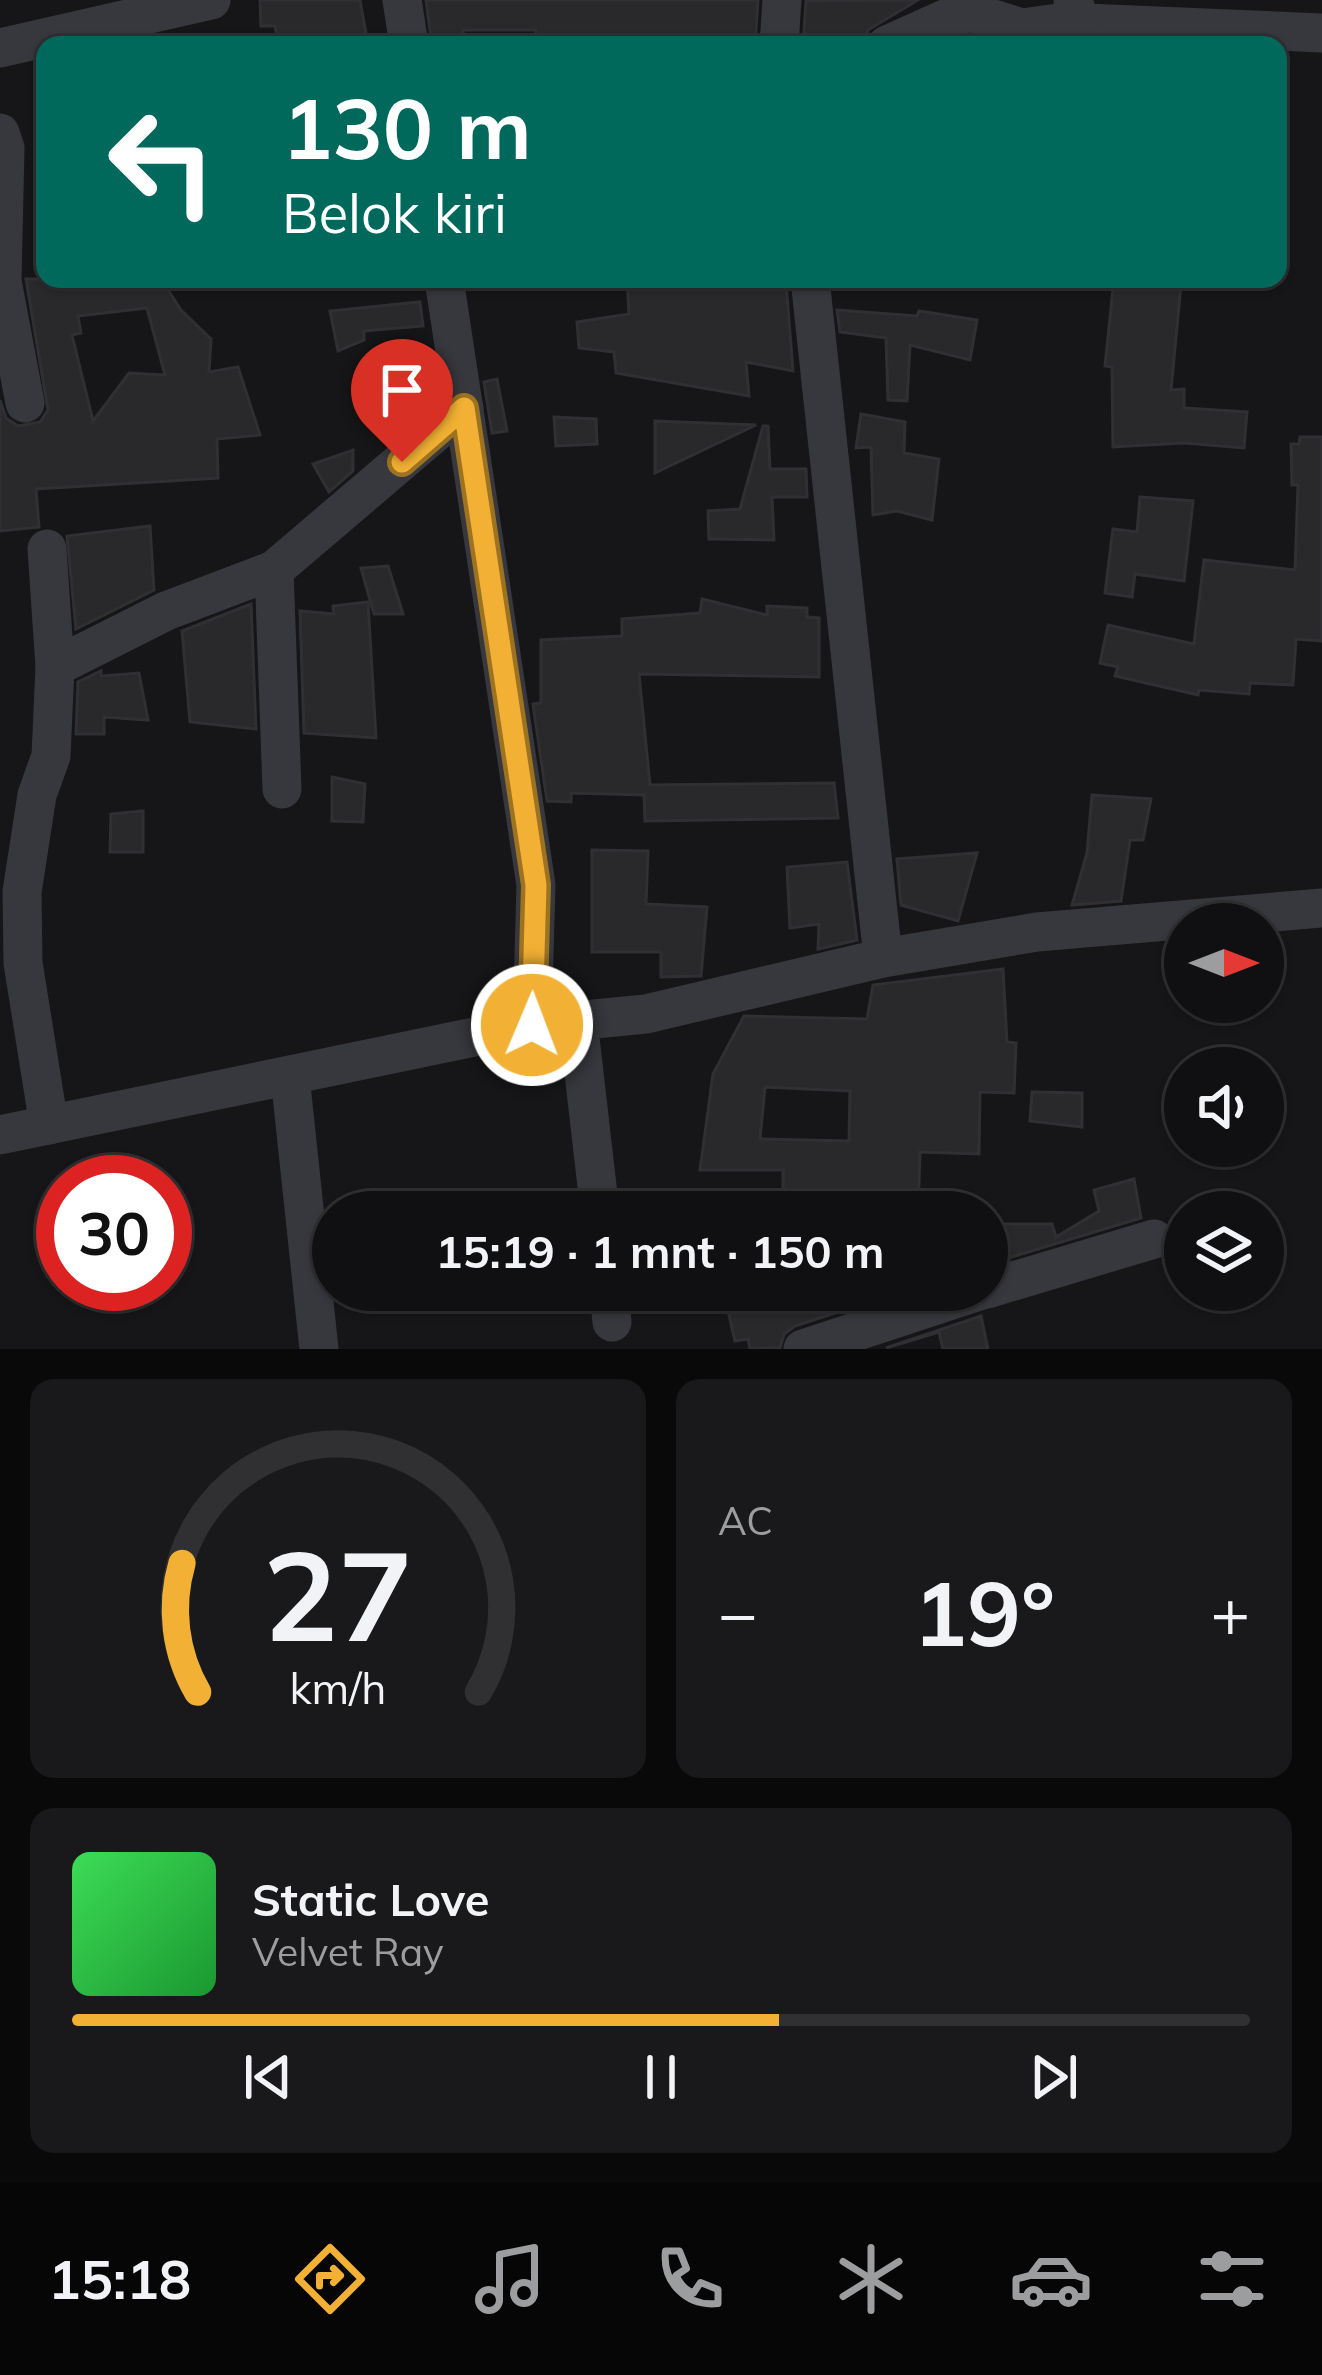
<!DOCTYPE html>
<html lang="id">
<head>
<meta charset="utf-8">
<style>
	body { margin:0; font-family:Mulish,sans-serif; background:#19191b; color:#f1f3f6; height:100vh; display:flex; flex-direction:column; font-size:45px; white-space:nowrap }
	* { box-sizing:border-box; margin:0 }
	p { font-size:39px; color:#9c9d9f }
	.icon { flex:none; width:66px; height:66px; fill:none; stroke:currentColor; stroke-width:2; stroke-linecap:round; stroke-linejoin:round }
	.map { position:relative; height:1349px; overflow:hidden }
	.drawer { display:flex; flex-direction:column; gap:30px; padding:30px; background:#09090a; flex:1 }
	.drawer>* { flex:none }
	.guide { position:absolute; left:36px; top:36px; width:1251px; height:252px; border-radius:24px; box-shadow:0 3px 9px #0004,0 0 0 3px #303032; background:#00695c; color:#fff; overflow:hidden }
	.needle { width:78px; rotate:90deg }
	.controls { position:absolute; left:1164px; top:903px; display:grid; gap:24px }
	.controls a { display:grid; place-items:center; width:120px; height:120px; border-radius:50%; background:#101012; box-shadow:0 3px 9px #0004,0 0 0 3px #303032; font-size:60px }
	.speed { position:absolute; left:36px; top:1155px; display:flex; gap:24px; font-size:60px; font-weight:700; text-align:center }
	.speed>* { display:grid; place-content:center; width:156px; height:156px; border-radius:50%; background:#101012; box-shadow:0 3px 9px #0004,0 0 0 3px #303032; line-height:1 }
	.speed .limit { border:18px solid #d22; background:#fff; color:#111 }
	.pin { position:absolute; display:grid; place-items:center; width:102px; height:102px; color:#fff; margin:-123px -51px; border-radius:50% 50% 50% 0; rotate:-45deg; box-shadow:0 0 12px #0007 }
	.pin .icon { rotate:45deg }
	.me { position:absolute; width:132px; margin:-66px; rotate:1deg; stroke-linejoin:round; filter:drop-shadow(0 0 9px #0008) }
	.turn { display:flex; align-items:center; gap:42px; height:252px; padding:0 48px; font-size:54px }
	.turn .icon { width:156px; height:156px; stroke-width:2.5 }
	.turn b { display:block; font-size:84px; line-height:102px }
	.big { font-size:90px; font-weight:700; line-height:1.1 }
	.drawer .card { flex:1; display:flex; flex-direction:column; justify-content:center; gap:18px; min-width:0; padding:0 42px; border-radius:24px; background:#19191b }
	.drawer .dial { align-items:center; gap:0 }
	.dial svg { height:312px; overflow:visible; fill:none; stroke:#303032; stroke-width:7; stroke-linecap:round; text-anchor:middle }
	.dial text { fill:#f1f3f6; stroke:none }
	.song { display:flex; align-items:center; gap:36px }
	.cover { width:144px; height:144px; border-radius:18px; background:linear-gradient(135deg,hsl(130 70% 55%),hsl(130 70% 35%)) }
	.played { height:12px; border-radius:6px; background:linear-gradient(90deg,#f2b134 60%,#303032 60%) }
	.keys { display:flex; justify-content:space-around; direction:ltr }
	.heat { display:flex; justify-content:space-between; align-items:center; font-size:66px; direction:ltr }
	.drawer .tiles { flex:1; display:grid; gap:30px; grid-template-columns:1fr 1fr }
	.card:last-child { grid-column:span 2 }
	.trip { position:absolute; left:312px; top:1191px; width:696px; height:120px; border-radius:60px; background:#101012; box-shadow:0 3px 9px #0004,0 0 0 3px #303032; font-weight:700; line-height:120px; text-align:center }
	.menu { display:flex; height:192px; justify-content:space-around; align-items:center; background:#060607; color:#9c9d9f }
	.menu .icon { width:84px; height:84px }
	.menu .on { color:#f2b134 }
	.menu b { font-size:54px; color:#f1f3f6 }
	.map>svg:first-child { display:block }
	.building { fill:#29292c; stroke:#303034; stroke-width:3; fill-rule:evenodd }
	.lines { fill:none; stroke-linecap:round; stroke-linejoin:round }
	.minor { stroke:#37383d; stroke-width:39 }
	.route-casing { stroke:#9d7322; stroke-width:30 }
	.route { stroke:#f2b134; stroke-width:21 }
</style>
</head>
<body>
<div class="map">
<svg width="1322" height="1349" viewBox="0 0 1322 1349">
	<rect width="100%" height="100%" fill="#161618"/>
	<g class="building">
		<polygon points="260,0 360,0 368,45 279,45 275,26 261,26"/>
		<polygon points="426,0 758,0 755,45 536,45 536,30 463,30 464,45 432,45"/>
		<polygon points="918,0 868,30 863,45 803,45 806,1"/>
		<path d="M26,279h135l20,31 30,29 -2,33 29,-5 22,68 -43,4 1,39 -182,11 3,38 -39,4v-131l6,18 12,8 22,-4 8,-12zM147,308l18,67 -36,-2 -36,48 -21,-86 9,-2 -3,-17z"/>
		<polygon points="627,279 786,283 793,371 746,362 749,396 616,373 614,352 579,348 577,322 629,314"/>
		<polygon points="1114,279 1181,285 1171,390 1184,389 1184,408 1247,412 1244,448 1184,443 1113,447 1112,367 1105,366"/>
		<polygon points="420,302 423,326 364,331 364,340 338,351 330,311"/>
		<polygon points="837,310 917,316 919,311 977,320 970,360 910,345 907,401 888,400 886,338 840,332"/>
		<polygon points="497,379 507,431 492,433 484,382"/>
		<polygon points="861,414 905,422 904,453 939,459 932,520 897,511 873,515 871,447 856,448"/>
		<polygon points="554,417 596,419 597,444 556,446"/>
		<polygon points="655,421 756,425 655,473"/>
		<polygon points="763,426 768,426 770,469 806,469 807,497 772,497 774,540 709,539 708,511 740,509"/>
		<polygon points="1300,437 1322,437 1322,641 1296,639 1293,685 1250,683 1249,694 1199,690 1198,695 1115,676 1118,667 1100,663 1108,625 1194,644 1204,560 1295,570 1298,485 1292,485 1291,444 1299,444"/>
		<polygon points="353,450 353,471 329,492 313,464"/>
		<polygon points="1140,497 1193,501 1184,581 1135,574 1132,597 1105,593 1113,529 1137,532"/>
		<polygon points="150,526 154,590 76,629 67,536"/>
		<polygon points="388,566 403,614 374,614 361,568"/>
		<polygon points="702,599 767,615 767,606 807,608 807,617 819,618 819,677 639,674 650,785 834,783 838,818 645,821 644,795 571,793 571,802 547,801 533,704 541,703 541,640 622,636 622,619 700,613"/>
		<polygon points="368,602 376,738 304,733 300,611 334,614 333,606"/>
		<polygon points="251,604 256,729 190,722 182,631"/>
		<polygon points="101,671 101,676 139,673 148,720 104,717 104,734 76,734 78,682"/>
		<polygon points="332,777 365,784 363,822 332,821"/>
		<polygon points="1092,795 1151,799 1143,840 1130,840 1121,901 1072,905 1087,853"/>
		<polygon points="143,811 143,852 110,852 111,814"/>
		<polygon points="592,850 648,851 646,904 707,907 701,976 661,977 661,952 592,952"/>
		<polygon points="977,853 958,921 901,905 897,859"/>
		<polygon points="847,862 857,940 818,949 819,924 790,928 787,867"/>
		<path d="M1003,969l4,73 9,1 -2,50 -34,-1 -1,62 -59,-2 -2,60h-135v-42h-83l13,-96 31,-58 123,3 6,-34zM765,1087l85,4 -1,50 -89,-2z"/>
		<polygon points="1032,1092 1082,1093 1082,1127 1030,1121"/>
		<polygon points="1134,1179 1141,1218 998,1261 995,1224 1052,1224 1056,1237 1099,1211 1094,1190"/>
		<polygon points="802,1290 821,1290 823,1299 851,1290 905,1290 795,1326 784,1334 780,1348 750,1349 748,1339 735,1341 726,1302 751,1296 752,1303"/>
		<polygon points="981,1316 988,1349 943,1349 939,1332 886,1348"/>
	</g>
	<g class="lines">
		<g class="minor">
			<polyline points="402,0 409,45"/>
			<polyline points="1073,0 1079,20 1086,23 1322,33"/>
			<polyline points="779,45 782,0"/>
			<polyline points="887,45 956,14 974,13 1022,28 1079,20"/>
			<polyline points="0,48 211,0"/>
			<polyline points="0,133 5,148 2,281 25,403"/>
			<polyline points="444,279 536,885 532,1025"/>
			<polyline points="810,279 883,958"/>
			<polyline points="47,549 55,667 166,611 274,570 464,408"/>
			<polyline points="274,570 282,789"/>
			<polyline points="578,1021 600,1212"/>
			<polyline points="290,1076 319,1349"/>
			<polyline points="49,1125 23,963 22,892 37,795 51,756 55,667"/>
			<polyline points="0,1135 532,1025 646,1014 883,958 1037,932 1322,908"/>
			<polyline points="987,1289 1154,1239"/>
			<polyline points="609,1290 612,1322"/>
			<polyline points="803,1349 982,1290"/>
		</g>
	</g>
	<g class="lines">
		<g class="route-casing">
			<polyline id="route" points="402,462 464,408 536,885 532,1025"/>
		</g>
		<use href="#route" class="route"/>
	</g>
</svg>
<div class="controls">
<a><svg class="needle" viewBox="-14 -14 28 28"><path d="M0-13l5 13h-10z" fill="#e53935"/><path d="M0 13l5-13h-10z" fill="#9c9d9f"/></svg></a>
<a><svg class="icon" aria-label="sound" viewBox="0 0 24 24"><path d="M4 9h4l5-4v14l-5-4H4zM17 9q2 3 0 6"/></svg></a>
<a><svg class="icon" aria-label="layers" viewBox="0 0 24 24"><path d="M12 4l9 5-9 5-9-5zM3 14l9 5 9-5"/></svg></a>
</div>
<div class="speed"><div class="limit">30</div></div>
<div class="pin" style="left:402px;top:462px;background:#d93025"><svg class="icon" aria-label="arrive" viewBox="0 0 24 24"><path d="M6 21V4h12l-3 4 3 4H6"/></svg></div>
<svg class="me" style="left:532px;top:1025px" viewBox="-20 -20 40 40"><circle r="17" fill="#f2b134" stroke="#fff" stroke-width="3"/><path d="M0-11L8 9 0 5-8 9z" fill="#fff"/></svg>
<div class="trip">15:19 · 1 mnt · 150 m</div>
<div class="guide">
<div class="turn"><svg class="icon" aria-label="left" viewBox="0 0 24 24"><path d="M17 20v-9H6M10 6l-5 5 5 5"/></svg><div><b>130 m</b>Belok kiri</div></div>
</div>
</div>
<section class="drawer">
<div class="tiles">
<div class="card dial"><svg viewBox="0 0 100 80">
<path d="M14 69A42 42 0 1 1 86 69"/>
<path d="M14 69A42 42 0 0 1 10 36" stroke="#f2b134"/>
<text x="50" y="56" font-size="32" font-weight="700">27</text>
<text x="50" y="72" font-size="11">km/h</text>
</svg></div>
<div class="card"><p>AC</p>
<div class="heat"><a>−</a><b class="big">19°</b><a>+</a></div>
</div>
<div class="card">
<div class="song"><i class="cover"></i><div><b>Static Love</b><p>Velvet Ray</p></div></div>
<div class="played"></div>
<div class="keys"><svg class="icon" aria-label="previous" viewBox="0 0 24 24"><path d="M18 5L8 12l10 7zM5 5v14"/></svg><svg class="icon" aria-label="pause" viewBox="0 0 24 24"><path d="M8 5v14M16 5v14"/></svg><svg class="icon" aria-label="next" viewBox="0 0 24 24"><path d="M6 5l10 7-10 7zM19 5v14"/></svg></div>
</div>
</div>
</section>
<nav class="menu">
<b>15:18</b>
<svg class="icon on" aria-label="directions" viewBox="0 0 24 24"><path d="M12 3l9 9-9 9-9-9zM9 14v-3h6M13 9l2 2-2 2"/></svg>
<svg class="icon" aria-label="music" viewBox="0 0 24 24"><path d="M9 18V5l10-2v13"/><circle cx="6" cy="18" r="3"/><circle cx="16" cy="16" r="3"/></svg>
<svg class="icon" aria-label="phone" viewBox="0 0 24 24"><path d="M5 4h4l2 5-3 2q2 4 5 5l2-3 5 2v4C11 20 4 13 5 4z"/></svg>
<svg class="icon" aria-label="climate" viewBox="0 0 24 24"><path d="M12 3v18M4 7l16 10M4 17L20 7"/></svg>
<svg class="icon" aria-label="car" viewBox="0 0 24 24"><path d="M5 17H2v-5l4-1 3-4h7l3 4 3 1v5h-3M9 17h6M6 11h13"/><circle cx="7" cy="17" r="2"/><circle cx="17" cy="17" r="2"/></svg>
<svg class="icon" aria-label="filters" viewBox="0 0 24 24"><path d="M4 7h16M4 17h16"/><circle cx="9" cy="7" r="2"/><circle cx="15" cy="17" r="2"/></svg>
</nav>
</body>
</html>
